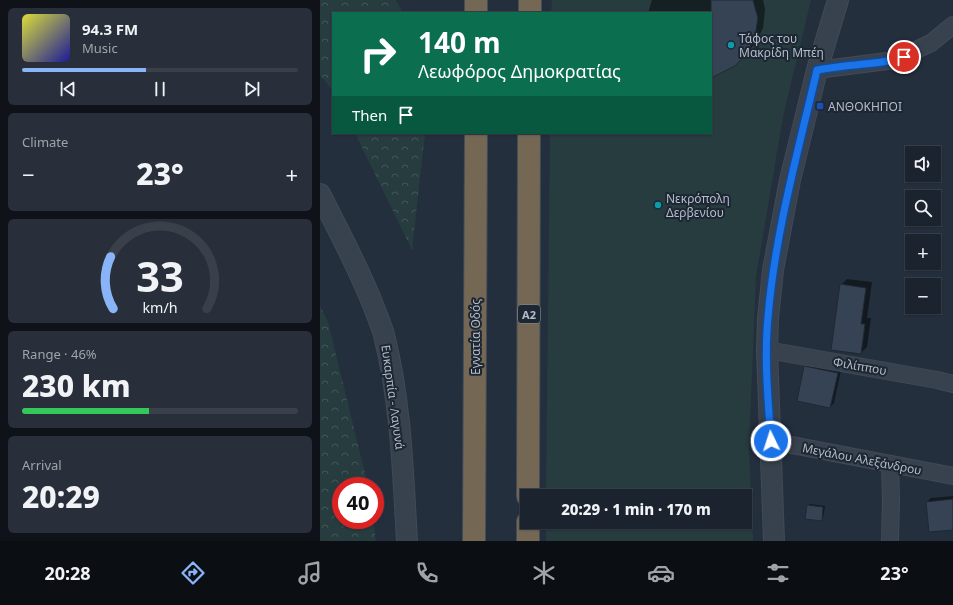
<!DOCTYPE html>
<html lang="en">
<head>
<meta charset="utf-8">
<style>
	body { margin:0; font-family:"Noto Sans",sans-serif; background:#282f3a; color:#f1f3f6; height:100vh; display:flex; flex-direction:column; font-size:15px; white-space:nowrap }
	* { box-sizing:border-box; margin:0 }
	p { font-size:13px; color:#a0a4aa }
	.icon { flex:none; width:22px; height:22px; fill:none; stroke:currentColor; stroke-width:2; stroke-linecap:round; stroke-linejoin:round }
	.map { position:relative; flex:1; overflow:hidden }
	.details { display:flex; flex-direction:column; gap:8px; padding:8px; background:#0f1319; width:320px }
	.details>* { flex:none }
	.banner { position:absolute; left:12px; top:12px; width:380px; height:122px; border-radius:0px; box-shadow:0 1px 3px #0004,0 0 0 1px #39404a; background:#0b6e4f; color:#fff; overflow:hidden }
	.buttons { position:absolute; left:585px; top:146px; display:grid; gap:8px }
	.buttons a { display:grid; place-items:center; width:36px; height:36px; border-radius:0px; background:#1b232e; box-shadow:0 1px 3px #0004,0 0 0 1px #39404a; font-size:20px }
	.speed { position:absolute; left:12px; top:477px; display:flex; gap:8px; font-size:20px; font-weight:700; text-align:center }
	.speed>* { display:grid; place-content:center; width:52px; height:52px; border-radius:50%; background:#1b232e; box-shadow:0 1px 3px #0004,0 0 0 1px #39404a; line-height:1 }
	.speed .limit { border:6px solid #d22; background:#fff; color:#111 }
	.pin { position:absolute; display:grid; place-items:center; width:34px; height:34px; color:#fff; margin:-17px; border:2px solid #fff; border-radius:50%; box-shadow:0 1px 4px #0007 }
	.me { position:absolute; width:44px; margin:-22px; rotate:356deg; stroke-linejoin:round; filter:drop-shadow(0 0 3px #0008) }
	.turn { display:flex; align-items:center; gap:14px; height:84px; padding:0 20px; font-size:18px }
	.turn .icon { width:52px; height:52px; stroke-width:2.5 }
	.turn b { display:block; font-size:28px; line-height:34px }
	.then { display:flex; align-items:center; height:38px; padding:0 20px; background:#0003; gap:8px; font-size:15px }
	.big { font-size:30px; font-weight:800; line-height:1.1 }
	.details .tile { flex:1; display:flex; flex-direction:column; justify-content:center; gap:6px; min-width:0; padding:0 14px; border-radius:6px; background:#282f3a }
	.details .dial { align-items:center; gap:0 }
	.dial svg { height:104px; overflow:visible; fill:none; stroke:#39404a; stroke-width:7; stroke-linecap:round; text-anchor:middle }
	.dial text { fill:#f1f3f6; stroke:none }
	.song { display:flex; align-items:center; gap:12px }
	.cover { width:48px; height:48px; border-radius:6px; background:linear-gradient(135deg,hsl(60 70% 55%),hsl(240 70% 35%)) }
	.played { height:4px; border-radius:2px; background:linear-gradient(90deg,#8ab4f8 45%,#39404a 45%) }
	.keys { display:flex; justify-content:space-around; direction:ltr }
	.heat { display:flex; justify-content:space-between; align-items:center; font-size:22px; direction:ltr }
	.charge { height:6px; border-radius:3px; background:linear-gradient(90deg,#34c759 46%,#39404a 0) }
	.trip { position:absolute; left:200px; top:489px; width:232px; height:40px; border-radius:0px; background:#1b232e; box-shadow:0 1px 3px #0004,0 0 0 1px #39404a; font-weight:800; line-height:40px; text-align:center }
	.tabs { display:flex; height:64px; justify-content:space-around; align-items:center; background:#0b0e12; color:#a0a4aa }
	.tabs .icon { width:28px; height:28px }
	.tabs .current { color:#8ab4f8 }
	.tabs b { font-size:18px; color:#f1f3f6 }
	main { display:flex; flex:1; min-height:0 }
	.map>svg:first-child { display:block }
	.grass { fill:#263c3f }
	.forest { fill:url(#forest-crowns) }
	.shadow { fill:#0007 }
	.building { fill:#364354; stroke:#1f2835 }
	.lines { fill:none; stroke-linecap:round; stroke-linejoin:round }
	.minor-casing { stroke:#414a57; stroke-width:18 }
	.tertiary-casing { stroke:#414a57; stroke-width:22 }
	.motorway-casing { stroke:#434c59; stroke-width:24 }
	.minor { stroke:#38414e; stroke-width:16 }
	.tertiary { stroke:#38414e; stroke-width:20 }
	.motorway { stroke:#746855; stroke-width:22 }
	.route-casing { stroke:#114b97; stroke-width:10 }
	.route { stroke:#1a73e8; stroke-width:7 }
	.culture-dot { fill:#0f9aa8; stroke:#1d2633; stroke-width:1.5 }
	.transit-dot { fill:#1a4fb4; stroke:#1d2633; stroke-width:1.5 }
	.labels { text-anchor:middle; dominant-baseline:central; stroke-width:4; stroke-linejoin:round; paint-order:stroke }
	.shield { fill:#1d2633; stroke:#878f9c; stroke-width:1 }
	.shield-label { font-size:11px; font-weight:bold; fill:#b4bcc9 }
	.poi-label { font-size:12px; fill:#b4bcc9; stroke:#1d2633; text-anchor:start }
	.street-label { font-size:12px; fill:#b4bcc9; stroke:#1d2633 }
</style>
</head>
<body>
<main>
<section class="details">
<div class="tile">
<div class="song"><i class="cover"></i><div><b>94.3 FM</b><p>Music</p></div></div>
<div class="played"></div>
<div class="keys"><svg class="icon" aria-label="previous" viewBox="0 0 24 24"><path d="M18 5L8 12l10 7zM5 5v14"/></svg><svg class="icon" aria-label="pause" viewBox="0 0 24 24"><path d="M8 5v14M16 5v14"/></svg><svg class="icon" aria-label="next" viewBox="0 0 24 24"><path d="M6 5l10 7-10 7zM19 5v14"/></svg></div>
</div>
<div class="tile"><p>Climate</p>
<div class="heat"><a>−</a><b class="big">23°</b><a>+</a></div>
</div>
<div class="tile dial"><svg viewBox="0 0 100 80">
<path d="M14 69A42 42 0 1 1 86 69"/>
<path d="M14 69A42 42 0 0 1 12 29" stroke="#8ab4f8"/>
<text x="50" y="56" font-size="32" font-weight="700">33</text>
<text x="50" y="72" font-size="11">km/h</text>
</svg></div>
<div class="tile"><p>Range · 46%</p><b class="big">230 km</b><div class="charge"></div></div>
<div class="tile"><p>Arrival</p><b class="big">20:29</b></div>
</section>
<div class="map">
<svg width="633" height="541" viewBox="0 0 633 541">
	<defs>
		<pattern id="forest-crowns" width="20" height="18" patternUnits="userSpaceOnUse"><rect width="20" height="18" fill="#263c3f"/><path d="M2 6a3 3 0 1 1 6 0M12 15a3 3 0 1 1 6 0" fill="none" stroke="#435659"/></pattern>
	</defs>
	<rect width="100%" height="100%" fill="#242f3e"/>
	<polygon class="grass" points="232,0 491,0 463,117 436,277 429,449 433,541 226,541 226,522 425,522 425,496 226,496 230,133 391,133 391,13 231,13"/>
	<g class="forest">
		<polygon points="0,0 76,0 83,13 13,13 13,91 0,75"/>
		<polygon points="35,133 105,133 92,250"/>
		<polygon points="0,306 8,322 48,486 21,486 21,520 53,520 56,541 0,541"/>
	</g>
	<g class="shadow">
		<polygon points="332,0 443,0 445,9 443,28 435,44 414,65 391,75 391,13 328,13"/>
		<polygon points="527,279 552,282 547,318 551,318 547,347 541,353 521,285"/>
		<polygon points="489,363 521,370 514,403 510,407 485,367"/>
		<polygon points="633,496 633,529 607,502 611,498"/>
		<polygon points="490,504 505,506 503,518 501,520 488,506"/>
	</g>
	<g class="building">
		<polygon points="391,0 433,0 438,18 435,37 427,53 415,66 391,78"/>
		<polygon points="520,284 546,288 541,324 545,324 541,354 511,350"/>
		<polygon points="484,366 518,373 510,408 477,401"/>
		<polygon points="633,499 633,530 609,532 606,502"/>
		<polygon points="487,505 503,507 502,521 485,519"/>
	</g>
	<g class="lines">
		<g class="minor-casing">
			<g id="minor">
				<polyline points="497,70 575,60 611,43 633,25"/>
				<polyline points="447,350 617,380 633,384"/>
				<polyline points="451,441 633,476"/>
				<polyline points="570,541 571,501 570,464"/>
			</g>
		</g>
		<g class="tertiary-casing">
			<g id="tertiary">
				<path d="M0,194c19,38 40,76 55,116 3,8 7,17 9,25 17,67 19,137 23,206"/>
				<polyline points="454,541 447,350 448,318 453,270 470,180 497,70 518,0"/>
			</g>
		</g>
		<g class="motorway-casing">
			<g id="motorway">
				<polyline points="156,13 156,0"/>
				<polyline points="210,13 210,0"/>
				<polyline points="208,496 209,133"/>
				<polyline points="154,541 156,133"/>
				<polyline points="208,541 208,522"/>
			</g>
		</g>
		<use href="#minor" class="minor"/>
		<use href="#tertiary" class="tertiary"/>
		<use href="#motorway" class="motorway"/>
	</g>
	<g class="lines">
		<g class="route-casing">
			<path id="route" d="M451,441c-3,-41 -7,-83 -3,-124 7,-84 30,-165 49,-247 13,-2 25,-4 38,-5 17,-2 33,-2 49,-8"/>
		</g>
		<use href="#route" class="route"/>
	</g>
	<g class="culture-dot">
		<circle cx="411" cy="45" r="4"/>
		<circle cx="338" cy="205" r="4"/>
	</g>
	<rect class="transit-dot" x="496" y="102" width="8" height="8" rx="2"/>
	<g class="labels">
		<rect class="shield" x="198" y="305" width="22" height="18" rx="3"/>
		<g class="shield-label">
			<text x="209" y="314">Α2</text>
		</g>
		<g class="poi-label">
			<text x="419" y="38">Τάφος του<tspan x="419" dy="14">Μακρίδη Μπέη</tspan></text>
			<text x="508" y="106">ΑΝΘΟΚΗΠΟΙ</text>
			<text x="346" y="198">Νεκρόπολη<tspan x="346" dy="14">Δερβενίου</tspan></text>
		</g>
		<g class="street-label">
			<text transform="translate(155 337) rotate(-90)">Εγνατία Οδός</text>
			<text transform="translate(540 366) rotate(10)">Φιλίππου</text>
			<text transform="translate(73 397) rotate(82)">Ευκαρπία - Λαγυνά</text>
			<text transform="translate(542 459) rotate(11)">Μεγάλου Αλεξάνδρου</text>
		</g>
	</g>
</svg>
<div class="buttons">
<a><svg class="icon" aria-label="sound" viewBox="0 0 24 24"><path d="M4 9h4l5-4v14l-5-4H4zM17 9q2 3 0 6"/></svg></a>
<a><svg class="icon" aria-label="search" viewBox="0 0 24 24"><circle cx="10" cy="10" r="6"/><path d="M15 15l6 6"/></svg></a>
<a>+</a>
<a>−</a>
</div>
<div class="speed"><div class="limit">40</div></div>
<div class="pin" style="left:584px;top:57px;background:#d93025"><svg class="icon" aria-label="arrive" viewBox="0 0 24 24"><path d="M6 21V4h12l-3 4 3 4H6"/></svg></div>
<svg class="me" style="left:451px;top:441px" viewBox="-20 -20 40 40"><circle r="17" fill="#1a73e8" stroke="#fff" stroke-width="3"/><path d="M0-11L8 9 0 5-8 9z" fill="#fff"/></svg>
<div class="trip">20:29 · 1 min · 170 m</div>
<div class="banner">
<div class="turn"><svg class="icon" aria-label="right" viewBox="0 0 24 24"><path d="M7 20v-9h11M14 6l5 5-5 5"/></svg><div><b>140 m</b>Λεωφόρος Δημοκρατίας</div></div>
<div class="then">Then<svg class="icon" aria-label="arrive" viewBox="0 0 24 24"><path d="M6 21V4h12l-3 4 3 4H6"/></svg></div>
</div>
</div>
</main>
<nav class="tabs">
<b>20:28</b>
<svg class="icon current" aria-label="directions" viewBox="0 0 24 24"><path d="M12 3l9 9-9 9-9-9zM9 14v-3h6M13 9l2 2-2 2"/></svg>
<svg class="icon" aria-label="music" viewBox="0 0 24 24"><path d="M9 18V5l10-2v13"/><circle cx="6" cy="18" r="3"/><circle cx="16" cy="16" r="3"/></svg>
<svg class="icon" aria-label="phone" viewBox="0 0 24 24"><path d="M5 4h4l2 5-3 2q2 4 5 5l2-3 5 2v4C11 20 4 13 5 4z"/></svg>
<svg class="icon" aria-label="climate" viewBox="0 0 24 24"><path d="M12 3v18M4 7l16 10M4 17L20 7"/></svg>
<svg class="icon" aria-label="car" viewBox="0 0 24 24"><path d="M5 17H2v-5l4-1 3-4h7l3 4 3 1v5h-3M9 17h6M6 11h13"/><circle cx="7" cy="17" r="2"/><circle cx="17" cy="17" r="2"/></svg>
<svg class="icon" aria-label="filters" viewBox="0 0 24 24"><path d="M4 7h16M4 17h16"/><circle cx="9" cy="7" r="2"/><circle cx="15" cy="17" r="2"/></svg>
<b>23°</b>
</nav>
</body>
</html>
